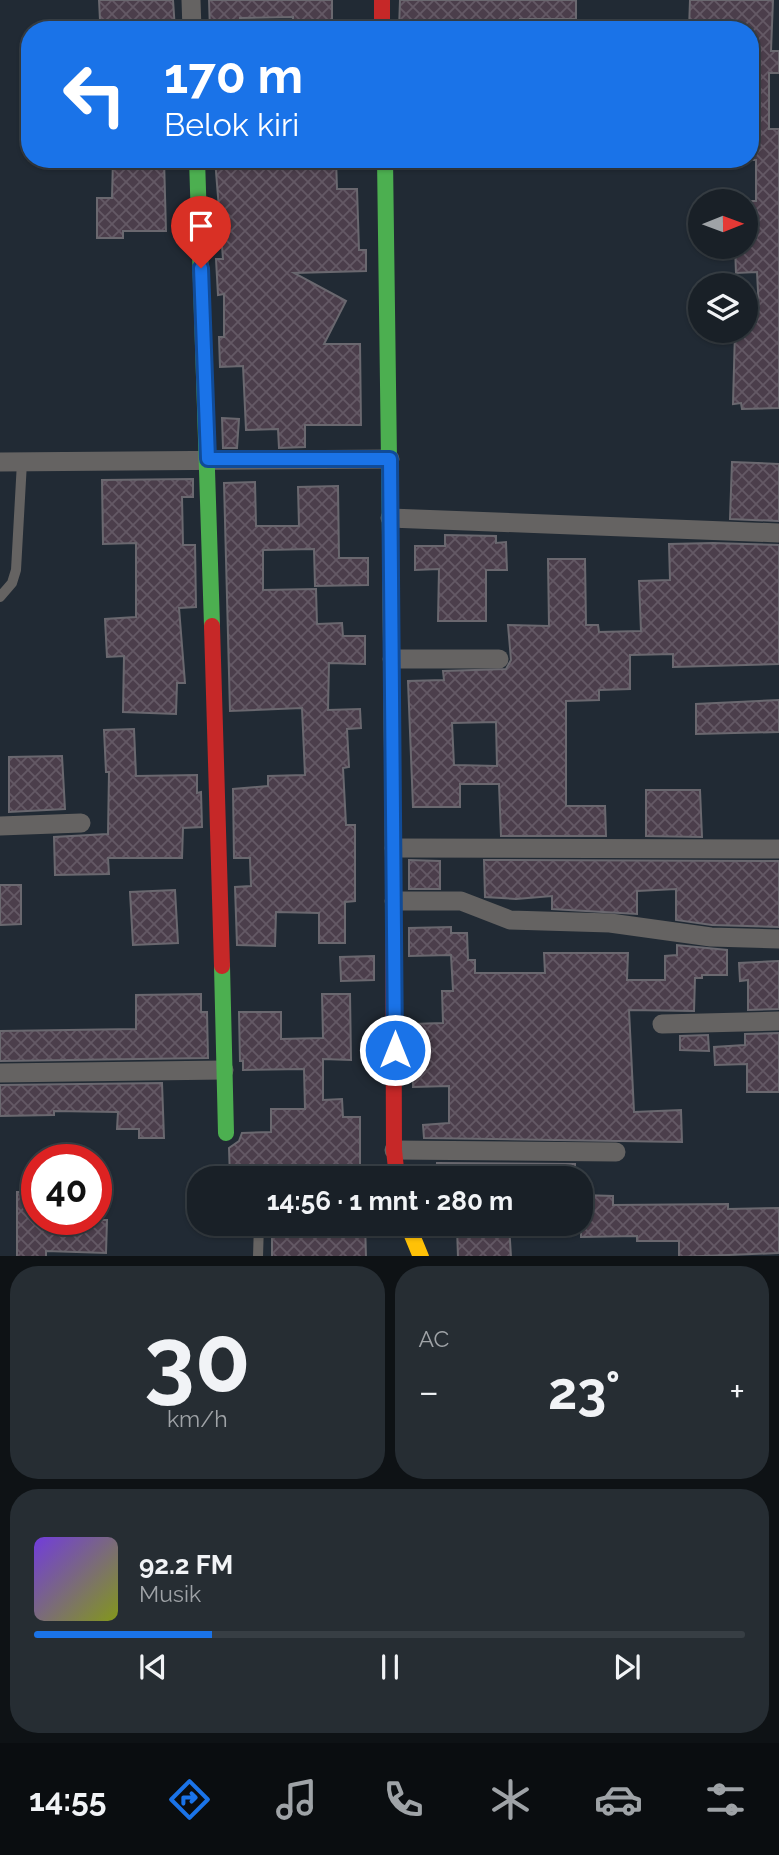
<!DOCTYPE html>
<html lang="id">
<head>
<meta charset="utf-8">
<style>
	body { margin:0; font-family:Raleway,sans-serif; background:#262d33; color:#f1f3f6; height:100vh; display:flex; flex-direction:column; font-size:26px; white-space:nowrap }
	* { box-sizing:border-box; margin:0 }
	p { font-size:23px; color:#9fa3a7 }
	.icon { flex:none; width:38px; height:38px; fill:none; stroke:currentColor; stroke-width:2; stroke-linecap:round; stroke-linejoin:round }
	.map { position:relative; height:1256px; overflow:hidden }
	.details { display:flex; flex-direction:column; gap:10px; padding:10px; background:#0e1215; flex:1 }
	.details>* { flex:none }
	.guide { position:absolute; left:21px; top:21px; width:738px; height:147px; border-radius:28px; box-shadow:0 2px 5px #0004,0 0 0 2px #373e44; background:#1a73e8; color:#fff; overflow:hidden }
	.needle { width:46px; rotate:89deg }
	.buttons { position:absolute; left:688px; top:189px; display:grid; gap:14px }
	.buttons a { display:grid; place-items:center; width:70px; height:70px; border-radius:50%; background:#192027; box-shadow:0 2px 5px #0004,0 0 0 2px #373e44; font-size:35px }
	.speed { position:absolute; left:21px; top:1144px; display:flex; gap:14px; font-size:35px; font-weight:700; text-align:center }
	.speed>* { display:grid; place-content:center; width:91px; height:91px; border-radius:50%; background:#192027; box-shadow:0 2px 5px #0004,0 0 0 2px #373e44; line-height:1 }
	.speed .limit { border:10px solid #d22; background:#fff; color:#111 }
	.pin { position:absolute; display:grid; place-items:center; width:60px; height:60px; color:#fff; margin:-72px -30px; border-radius:50% 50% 50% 0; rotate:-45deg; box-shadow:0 0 7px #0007 }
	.pin .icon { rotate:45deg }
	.me { position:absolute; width:77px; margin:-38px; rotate:0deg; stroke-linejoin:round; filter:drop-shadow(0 0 5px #0008) }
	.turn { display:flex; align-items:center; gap:24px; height:147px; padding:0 28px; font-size:32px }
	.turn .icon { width:91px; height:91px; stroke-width:2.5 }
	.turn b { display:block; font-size:49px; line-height:60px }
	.big { font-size:52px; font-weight:700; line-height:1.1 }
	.details .widget { flex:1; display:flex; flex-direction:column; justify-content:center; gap:10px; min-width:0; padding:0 24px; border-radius:28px; background:#262d33 }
	.details .dial { align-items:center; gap:0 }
	.dial b { font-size:91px; line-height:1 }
	.song { display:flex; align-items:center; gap:21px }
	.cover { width:84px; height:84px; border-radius:10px; background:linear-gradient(135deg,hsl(260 70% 55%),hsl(70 70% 35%)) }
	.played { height:7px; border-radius:4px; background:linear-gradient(90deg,#1a73e8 25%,#373e44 25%) }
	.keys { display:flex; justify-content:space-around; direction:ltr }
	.heat { display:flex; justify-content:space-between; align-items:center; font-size:38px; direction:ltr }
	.details .tiles { flex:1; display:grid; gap:10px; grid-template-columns:1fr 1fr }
	.widget:last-child { grid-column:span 2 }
	.trip { position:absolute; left:187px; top:1166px; width:406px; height:70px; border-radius:28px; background:#192027; box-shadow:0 2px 5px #0004,0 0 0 2px #373e44; font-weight:700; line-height:70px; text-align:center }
	.tab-bar { display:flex; height:112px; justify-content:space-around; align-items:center; background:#0a0d10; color:#9fa3a7 }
	.tab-bar .icon { width:49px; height:49px }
	.tab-bar .on { color:#1a73e8 }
	.tab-bar b { font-size:32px; color:#f1f3f6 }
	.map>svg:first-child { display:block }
	.building { fill:url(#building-cross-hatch); stroke:#6a686f; stroke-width:2; fill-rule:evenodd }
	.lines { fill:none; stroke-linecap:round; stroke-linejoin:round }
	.lane { stroke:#656362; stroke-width:10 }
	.street { stroke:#656362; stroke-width:19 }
	.fast { stroke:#4caf50; stroke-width:16 }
	.slow { stroke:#ffc107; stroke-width:16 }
	.jam { stroke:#c62828; stroke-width:16 }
	.route-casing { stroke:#114b97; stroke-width:18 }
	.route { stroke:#1a73e8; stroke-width:12 }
</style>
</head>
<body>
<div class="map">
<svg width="779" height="1257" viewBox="0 0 779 1257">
	<defs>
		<pattern id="building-cross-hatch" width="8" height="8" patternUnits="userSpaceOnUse" patternTransform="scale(1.75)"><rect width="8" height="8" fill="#4b3e4b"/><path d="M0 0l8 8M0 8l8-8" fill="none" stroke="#645965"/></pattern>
	</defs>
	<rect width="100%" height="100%" fill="#212a34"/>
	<g class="building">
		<polygon points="99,0 173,0 175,30 109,30 109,20 100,20"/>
		<polygon points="209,0 332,0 332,26 293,27 293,17 240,18 240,30 210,30"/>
		<polygon points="400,0 576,0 576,19 520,19 520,30 399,30"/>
		<polygon points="690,0 773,0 771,51 779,51 779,73 769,73 769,129 779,129 779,408 742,409 741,403 733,404 735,331 746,331 746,311 759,311 757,272 736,273 735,247 746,247 746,201 756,201 756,160 751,160 751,30 689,30"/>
		<polygon points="113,159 164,159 166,231 123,231 123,238 97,238 97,198 112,198"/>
		<polygon points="215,159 336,159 337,189 357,189 359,250 366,250 366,271 294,273 346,301 324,344 360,344 361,425 305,425 305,447 279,448 278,429 246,430 243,366 220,367 219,337 224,337 224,294 218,295 216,259 223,259"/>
		<polygon points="222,418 239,419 237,448 223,448"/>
		<polygon points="732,462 779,464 779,521 730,519"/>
		<polygon points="193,479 193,497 182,497 183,545 195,545 196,607 179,608 185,683 177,683 176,714 123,712 124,656 107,657 105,619 136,617 136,543 103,544 102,480"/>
		<polygon points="255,482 256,526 299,526 298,487 338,486 339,558 368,558 368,585 315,586 314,549 263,550 263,590 316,589 317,624 342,623 343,636 365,636 365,664 329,663 328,710 360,709 361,728 347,729 349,767 343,768 346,825 355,825 355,901 345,902 345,943 319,943 319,913 276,912 275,946 237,945 235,887 251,886 250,858 234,858 233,789 268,786 268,776 305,775 302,708 230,711 224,483"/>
		<polygon points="445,535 496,536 496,543 506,542 507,570 486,570 486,621 438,621 439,569 415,570 415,546 445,546"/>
		<path d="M713,543l66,2v119l-106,3v-13l-43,1v34l-31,1v10l-33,1v105h39l1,30h-105l-2,-52h-39v23h-47l-5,-126 36,-1 -1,-9 63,-2 5,-9 -3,-35 41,1 -1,-67h37l1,66h12l1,7 42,-1 -2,-50 31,-1 -1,-36zM496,722l1,44 -43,-1 -2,-42z"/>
		<polygon points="779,700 779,732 696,734 696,704"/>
		<polygon points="134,729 136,776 197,775 197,793 201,792 202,827 183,828 182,858 108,858 109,874 55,875 54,837 108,834 109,772 106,772 104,730"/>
		<polygon points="62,756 65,809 9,812 9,757"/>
		<polygon points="646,790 700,790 702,837 646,836"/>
		<polygon points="409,860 440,861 440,889 409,889"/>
		<polygon points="484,860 779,861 779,927 712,925 676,920 676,889 637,891 637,914 552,909 552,896 516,899 485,897"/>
		<polygon points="0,885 21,885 21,924 0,925"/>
		<polygon points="175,890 178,943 133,945 130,892"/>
		<polygon points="451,927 451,933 467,933 468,960 475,960 475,973 545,973 544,953 628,953 627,980 665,980 665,956 677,955 677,945 727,950 727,975 702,975 702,978 695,978 694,1011 629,1010 634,1112 681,1110 682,1142 424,1138 423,1125 449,1123 449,1086 413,1087 412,1024 443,1023 442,991 453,991 451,955 409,956 409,928"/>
		<polygon points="374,956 374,980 341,981 340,957"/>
		<polygon points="779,961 779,1009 748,1010 748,980 740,981 739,963"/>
		<polygon points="201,994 201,1012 207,1012 208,1058 0,1061 0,1031 136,1029 136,995"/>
		<polygon points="322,994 350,994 351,1060 323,1059 323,1100 342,1099 343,1117 360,1117 360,1178 230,1178 229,1148 239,1141 242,1133 271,1132 271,1109 305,1109 304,1069 243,1070 243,1061 240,1061 239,1012 281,1012 281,1039 323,1038"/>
		<polygon points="779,1033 779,1092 747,1092 747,1064 715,1065 714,1047 745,1045 745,1034"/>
		<polygon points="708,1035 709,1051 680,1050 680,1036"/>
		<polygon points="162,1083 164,1138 139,1138 139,1129 117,1129 118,1112 54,1111 54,1115 0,1116 0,1085"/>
		<polygon points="437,1163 575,1164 575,1178 436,1178"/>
		<polygon points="17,1192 37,1192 37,1220 107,1220 106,1253 46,1251 46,1257 17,1257"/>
		<polygon points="581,1195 613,1196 613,1205 728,1204 728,1209 779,1208 779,1253 679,1257 679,1241 637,1241 637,1236 581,1237"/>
		<polygon points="317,1223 365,1223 366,1257 272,1257 272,1234 314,1235 317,1233"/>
		<polygon points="509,1224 511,1257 458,1257 457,1228"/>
	</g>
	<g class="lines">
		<g class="lane">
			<polyline points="0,597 12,583 16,570 22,462"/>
			<polyline points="258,1257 259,1223"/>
		</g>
		<g class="street">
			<polyline points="191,0 192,30"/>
			<polyline points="0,462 390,459"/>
			<polyline points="390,518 779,533"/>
			<polyline points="392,659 499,659"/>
			<polyline points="0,826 81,823"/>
			<polyline points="394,848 779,849"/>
			<polyline points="394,901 461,901 510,920 610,923 711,937 779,939"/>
			<polyline points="662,1024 779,1021"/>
			<polyline points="0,1073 224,1070"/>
			<polyline points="394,1150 616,1152"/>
		</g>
		<g class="fast">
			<polyline points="197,159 212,626"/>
			<polyline points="385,159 390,535"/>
			<polyline points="222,966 226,1133"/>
		</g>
		<g class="slow">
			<polyline points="390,535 393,858"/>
			<polyline points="407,1223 421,1257"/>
		</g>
		<g class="jam">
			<polyline points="382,0 382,30"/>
			<polyline points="212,626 222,966"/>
			<polyline points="393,858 394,1150 397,1178"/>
		</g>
	</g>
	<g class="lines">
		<g class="route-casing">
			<polyline id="route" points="201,268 208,459 390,459 395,1050"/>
		</g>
		<use href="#route" class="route"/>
	</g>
</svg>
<div class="buttons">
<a><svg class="needle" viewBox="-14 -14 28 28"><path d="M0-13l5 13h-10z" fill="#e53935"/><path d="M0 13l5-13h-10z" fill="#9fa3a7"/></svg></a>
<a><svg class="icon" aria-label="layers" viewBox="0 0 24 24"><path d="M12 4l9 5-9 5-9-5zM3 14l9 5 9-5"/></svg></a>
</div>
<div class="speed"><div class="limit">40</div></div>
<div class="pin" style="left:201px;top:268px;background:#d93025"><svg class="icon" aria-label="arrive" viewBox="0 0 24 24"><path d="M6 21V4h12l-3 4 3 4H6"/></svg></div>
<svg class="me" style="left:395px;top:1050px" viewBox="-20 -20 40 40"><circle r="17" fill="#1a73e8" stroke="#fff" stroke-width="3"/><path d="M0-11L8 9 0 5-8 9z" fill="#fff"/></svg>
<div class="trip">14:56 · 1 mnt · 280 m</div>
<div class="guide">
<div class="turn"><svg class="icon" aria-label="left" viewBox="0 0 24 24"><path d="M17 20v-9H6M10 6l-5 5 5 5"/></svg><div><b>170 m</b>Belok kiri</div></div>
</div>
</div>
<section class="details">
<div class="tiles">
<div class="widget dial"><b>30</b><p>km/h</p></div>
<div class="widget"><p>AC</p>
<div class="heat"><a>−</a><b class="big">23°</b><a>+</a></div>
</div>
<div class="widget">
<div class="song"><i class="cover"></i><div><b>92.2 FM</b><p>Musik</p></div></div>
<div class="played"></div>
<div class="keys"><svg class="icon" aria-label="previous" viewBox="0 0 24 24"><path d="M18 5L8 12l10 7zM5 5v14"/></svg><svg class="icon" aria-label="pause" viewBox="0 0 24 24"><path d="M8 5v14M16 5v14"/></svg><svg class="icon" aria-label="next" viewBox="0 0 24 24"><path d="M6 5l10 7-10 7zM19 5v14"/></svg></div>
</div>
</div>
</section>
<nav class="tab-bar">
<b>14:55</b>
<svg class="icon on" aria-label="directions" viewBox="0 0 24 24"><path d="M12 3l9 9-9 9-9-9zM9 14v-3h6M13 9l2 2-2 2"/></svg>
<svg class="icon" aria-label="music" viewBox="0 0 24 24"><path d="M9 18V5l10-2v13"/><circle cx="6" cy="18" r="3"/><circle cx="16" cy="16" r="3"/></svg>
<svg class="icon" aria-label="phone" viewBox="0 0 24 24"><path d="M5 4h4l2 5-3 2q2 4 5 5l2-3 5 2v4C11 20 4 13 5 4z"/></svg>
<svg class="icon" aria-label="climate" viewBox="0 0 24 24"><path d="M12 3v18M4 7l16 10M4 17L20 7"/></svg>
<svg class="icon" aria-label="car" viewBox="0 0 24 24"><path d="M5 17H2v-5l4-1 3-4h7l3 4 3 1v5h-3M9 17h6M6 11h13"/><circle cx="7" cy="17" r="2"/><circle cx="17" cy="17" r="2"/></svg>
<svg class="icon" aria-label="filters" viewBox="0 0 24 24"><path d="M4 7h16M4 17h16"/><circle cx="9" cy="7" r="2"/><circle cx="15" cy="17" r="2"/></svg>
</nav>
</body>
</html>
